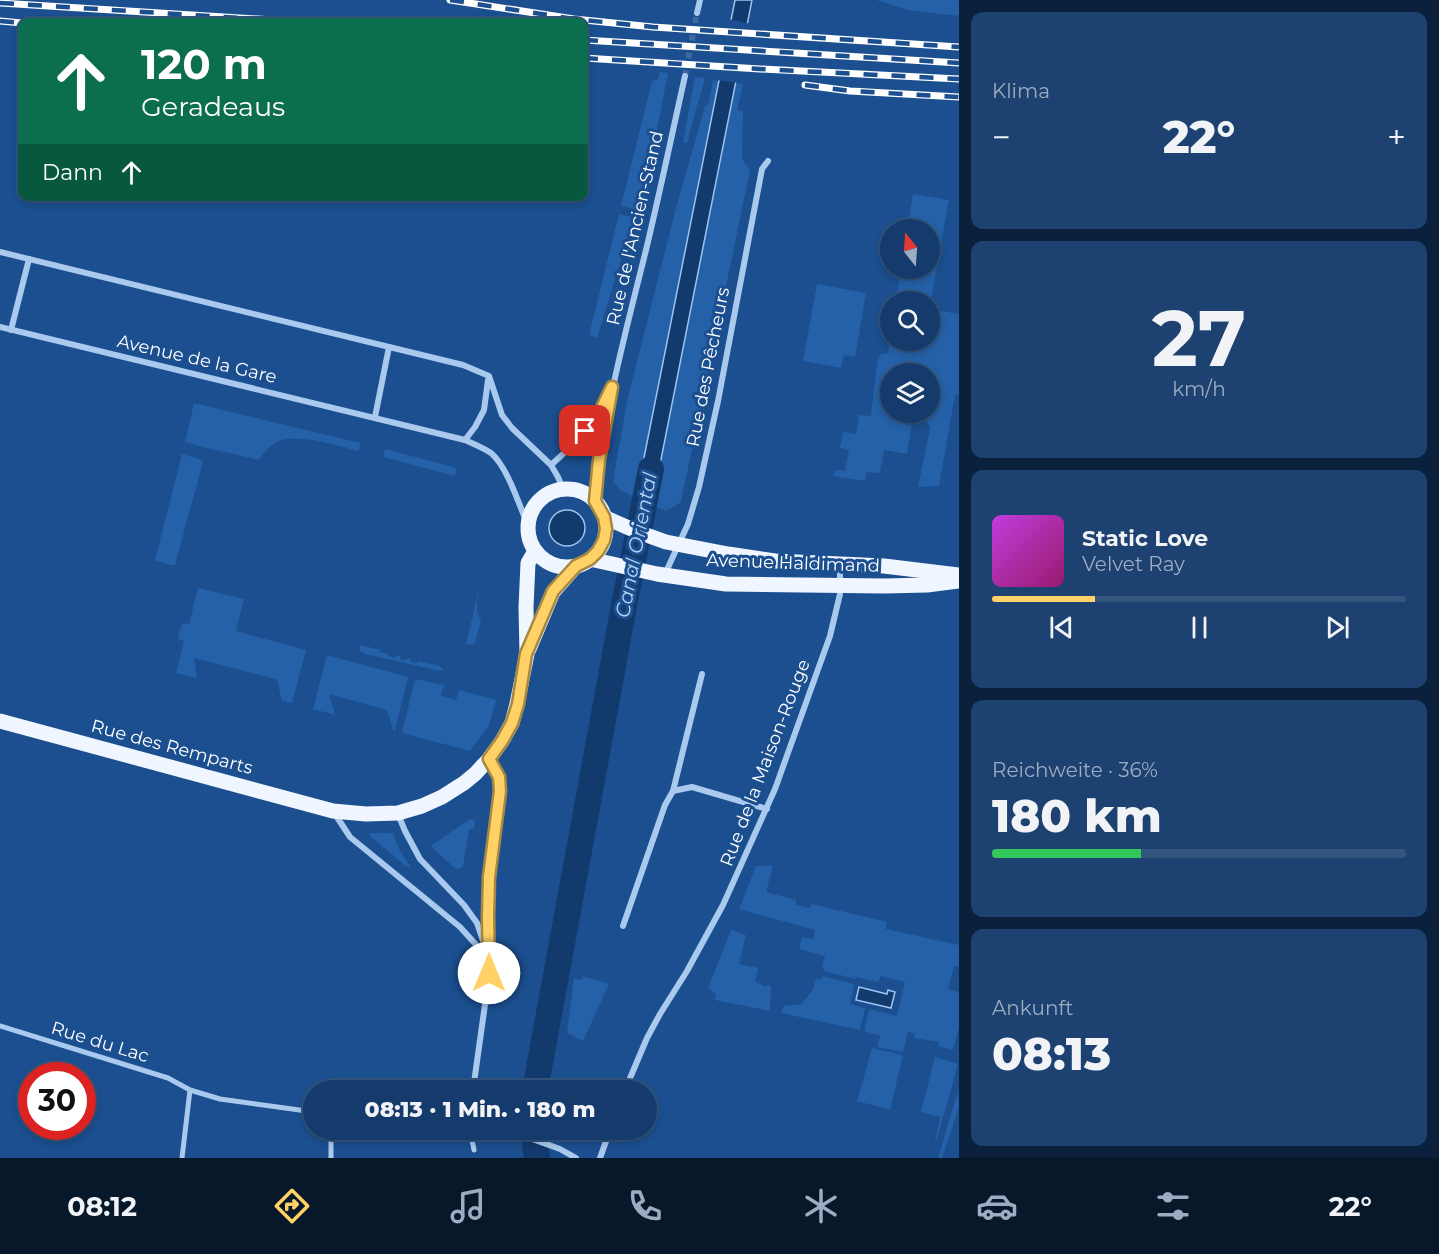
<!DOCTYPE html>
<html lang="de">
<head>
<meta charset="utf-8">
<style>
	body { margin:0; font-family:Montserrat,sans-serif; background:#1d4271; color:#f1f3f6; height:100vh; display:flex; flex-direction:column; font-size:22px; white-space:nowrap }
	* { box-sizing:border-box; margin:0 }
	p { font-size:20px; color:#9dadc1 }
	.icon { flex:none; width:33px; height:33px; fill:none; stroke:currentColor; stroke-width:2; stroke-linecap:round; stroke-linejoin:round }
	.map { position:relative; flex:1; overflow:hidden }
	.drawer { display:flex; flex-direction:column; gap:12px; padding:12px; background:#0b203b; width:480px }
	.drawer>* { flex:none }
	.hud { position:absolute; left:18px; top:18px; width:570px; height:183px; border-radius:12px; box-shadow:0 3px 9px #0003,0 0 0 2px #33557e; background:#0b6e4f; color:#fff; overflow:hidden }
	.needle { width:39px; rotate:343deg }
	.controls { position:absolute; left:880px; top:219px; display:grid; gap:12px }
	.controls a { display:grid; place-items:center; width:60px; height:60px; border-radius:50%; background:#143b6b; box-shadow:0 3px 9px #0003,0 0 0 2px #33557e; font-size:30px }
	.speed { position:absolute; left:18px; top:1062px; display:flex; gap:12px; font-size:30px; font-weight:700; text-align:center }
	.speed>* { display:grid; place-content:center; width:78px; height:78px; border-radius:50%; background:#143b6b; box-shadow:0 3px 9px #0003,0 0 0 2px #33557e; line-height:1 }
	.speed .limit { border:9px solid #d22; background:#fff; color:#111 }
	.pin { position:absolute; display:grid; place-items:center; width:51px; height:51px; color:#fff; margin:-26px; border-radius:12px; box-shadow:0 3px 9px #0006 }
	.me { position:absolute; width:66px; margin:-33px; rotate:0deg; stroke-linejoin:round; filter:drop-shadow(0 0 4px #0008) }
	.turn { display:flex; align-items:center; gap:21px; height:126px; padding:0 24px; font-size:27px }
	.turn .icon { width:78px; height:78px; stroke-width:2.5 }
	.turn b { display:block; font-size:42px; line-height:51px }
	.then { display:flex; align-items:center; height:57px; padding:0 24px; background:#0003; gap:12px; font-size:22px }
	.big { font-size:45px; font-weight:800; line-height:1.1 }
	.drawer .card { flex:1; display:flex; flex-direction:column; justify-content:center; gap:9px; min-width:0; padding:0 21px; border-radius:12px; background:#1d4271 }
	.drawer .dial { align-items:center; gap:0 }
	.dial b { font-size:78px; line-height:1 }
	.song { display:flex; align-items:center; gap:18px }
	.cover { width:72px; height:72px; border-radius:9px; background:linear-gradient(135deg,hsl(290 70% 55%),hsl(320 70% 35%)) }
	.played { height:6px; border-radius:3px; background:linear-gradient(90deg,#ffd166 25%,#33557e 25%) }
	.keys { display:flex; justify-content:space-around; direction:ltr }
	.heat { display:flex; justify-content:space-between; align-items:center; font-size:33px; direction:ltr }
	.charge { height:9px; border-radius:4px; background:linear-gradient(90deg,#34c759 36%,#33557e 0) }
	.trip { position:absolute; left:303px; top:1080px; width:354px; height:60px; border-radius:30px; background:#143b6b; box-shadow:0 3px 9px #0003,0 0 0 2px #33557e; font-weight:800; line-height:60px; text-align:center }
	.dock { display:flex; height:96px; justify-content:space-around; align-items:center; background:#08182b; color:#9dadc1 }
	.dock .icon { width:42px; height:42px }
	.dock .on { color:#ffd166 }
	.dock b { font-size:27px; color:#f1f3f6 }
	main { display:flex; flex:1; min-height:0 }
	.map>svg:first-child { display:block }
	.green { fill:#2461a8; fill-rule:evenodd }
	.water { fill:#123a6d; stroke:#9cc4f0; stroke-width:1.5 }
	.pier { fill:#1b4f8f }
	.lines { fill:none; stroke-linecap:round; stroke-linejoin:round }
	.canal { stroke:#123a6d; stroke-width:26 }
	.minor-tunnel { stroke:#3d69a0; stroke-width:6; stroke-dasharray:6 3; stroke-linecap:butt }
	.pedestrian { stroke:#a9c9ee; stroke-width:5 }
	.minor { stroke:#a9c9ee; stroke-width:6 }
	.primary { stroke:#f0f6ff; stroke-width:15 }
	.rail-casing { stroke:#fff; stroke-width:7 }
	.rail { stroke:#1b4f8f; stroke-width:4.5; stroke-dasharray:14; stroke-linecap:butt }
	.route-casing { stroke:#a68842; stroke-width:15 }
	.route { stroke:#ffd166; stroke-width:10 }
	.labels { text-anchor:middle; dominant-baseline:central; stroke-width:6; stroke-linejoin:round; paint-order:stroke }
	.street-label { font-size:18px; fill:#fff; stroke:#1b4f8f }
	.water-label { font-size:20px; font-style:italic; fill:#b5d3f5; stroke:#1b4f8f }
</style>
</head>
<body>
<main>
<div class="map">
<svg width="959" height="1158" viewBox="0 0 959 1158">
	<rect width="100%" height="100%" fill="#1b4f8f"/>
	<g class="green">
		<polygon points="876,0 959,0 959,16 908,10"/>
		<polygon points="660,72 668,73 654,145 637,210 621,206 652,81 658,79"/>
		<polygon points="695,77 705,78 687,143 683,142"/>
		<polygon points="713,80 719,81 636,498 620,490 613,481 627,401 677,204 705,106 708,105"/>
		<path d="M736,83l7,1 -6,26 6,1 -1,48 8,12 -69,331c-16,9 -10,12 -29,3z"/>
		<polygon points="913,194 949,200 930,305 930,302 896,301 901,269 930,268 930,230 907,229"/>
		<polygon points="619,214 634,218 597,338 589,335"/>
		<polygon points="817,284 866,293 855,357 844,355 841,368 803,361"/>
		<path d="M930,309l29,5v81h-4l-16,91 -21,1 12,-59 -3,-7 -14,-4 -6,37 -23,-4 -4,23 -13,-1 -2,9 -32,-5 3,-6 9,1 4,-21 -9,-2 3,-16 13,2 3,-19 12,1 6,-54 4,-8 7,-1 3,-22v9h39zM891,374h39v38h-39z"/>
		<path d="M194,403l166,40 -1,8c-24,-5 -63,-20 -84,-8 -7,4 -12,11 -16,17l-57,-13 -17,-5z"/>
		<polygon points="385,449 457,468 455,476 383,457"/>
		<polygon points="182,454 199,459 203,462 175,565 170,565 155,560"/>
		<polygon points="198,588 244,599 236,631 306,650 292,703 282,701 277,680 268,677 194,658 197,678 176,673 184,641 178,639 182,623 189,624"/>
		<path d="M479,589c-1,11 -5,22 2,31l-6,23 -5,2 -4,-1z"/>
		<polygon points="360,645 381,650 380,652 388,654 388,656 395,658 396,656 400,656 400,659 406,660 407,658 411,659 411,662 418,663 419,661 440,666 443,670 440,671 365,654 360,650"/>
		<polygon points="327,655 408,677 395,731 393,730 387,710 329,694 335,715 313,709"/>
		<polygon points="415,679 444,685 441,696 456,700 459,690 496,700 489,726 470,751 402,733"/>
		<polygon points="470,819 473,819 475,822 474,829 469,829 463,866 460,869 455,868 431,847 432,845"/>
		<polygon points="370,833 388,833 393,834 400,851 409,864 410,868 404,865 370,836"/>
		<polygon points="756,866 773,866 766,892 796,900 796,905 810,908 812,904 887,922 886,929 959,945 959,967 954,966 948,989 959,992 959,1028 953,1050 938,1046 939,1042 914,1038 915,1033 908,1032 903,1052 877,1047 880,1036 864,1031 869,1009 897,1016 905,982 881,976 878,982 856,977 856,979 824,971 825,968 822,967 825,956 799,949 802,937 813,939 815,930 739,909"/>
		<polygon points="731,930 746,935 739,964 758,968 755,981 764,986 771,985 770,1011 715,1000 716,995 712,991 708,988"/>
		<polygon points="583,976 609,984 583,1041 567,1033 574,978 582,980"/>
		<polygon points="822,976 854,984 850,1004 865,1008 860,1030 781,1013 784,1006 801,1004 813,990 816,979 821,980"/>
		<polygon points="872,1048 903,1055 890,1110 857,1101"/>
		<polygon points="935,1057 958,1064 934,1149 940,1117 921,1112"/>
		<polygon points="958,1091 959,1108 942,1158 938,1158"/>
	</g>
	<g class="water">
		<polygon points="735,0 752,0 652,505 636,498"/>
		<circle cx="567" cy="528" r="18"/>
		<polygon points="859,987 887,994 888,990 895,992 891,1008 856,1000"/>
	</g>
	<polygon class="pier" points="728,19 751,24 739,83 716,80"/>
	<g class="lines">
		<g class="canal">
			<polyline points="535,1090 623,611 651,469"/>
			<polyline points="533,1130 537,1158"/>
		</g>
		<polyline class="minor-tunnel" points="685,76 697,13"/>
		<g class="pedestrian">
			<polyline points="0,1026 168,1078 190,1090 220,1099 314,1112"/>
			<polyline points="470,1130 474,1150"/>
			<polyline points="182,1158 190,1090"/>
			<polyline points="331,1158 331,1130"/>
		</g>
		<g class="minor">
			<polyline points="697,13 700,0"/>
			<polyline points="0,252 463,365 489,376 502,415 512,428 551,465 558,477 563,489"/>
			<path d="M0,327l465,113c9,4 19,8 26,13 16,13 29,54 37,73"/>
			<polyline points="11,330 29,259"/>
			<polyline points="375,417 389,347"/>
			<polyline points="465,440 475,427 484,410 488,380"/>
			<polyline points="551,465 574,444 597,418 608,395"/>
			<path d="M595,501c8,-86 30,-167 51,-251 14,-58 26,-116 39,-174"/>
			<polyline points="665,574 688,524 699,487 718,401 762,169 768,161"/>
			<polyline points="673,791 692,787 767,809"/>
			<polyline points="335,814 350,837 460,927 489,959"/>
			<polyline points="398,814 405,831 420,859 464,905 477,923 487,952"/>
			<polyline points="623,926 665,805 673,791 702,674"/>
			<polyline points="473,1090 488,983 490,877 500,791 499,778 489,760"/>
			<polyline points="625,1090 647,1038 660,1014 687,971 723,905 775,789 830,636 840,594 840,565"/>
			<polyline points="508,1130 560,1149 576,1158"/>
			<polyline points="600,1158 610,1130"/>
		</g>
		<g class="primary">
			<circle cx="567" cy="528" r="39"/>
			<polyline points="604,517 638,532 666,542 728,554 775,561 884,566 959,575"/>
			<polyline points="590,559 657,574 726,584 884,586 927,585 959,581"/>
			<polyline points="529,649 553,592 576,566"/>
			<polyline points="0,721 333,811 366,814 398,813 422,806 442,797 464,783 475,774 489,759 502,741 512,723 517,704 527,654 526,607 528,563 535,551"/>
		</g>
		<g class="rail-casing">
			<g id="rail">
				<polyline points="450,0 574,19 653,27 959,47"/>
				<polyline points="0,3 305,22"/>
				<polyline points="0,21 22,23"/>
				<polyline points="584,40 959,63"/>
				<polyline points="584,58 760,69 959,79"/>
				<polyline points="805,85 850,91 959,97"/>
			</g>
		</g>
		<use href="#rail" class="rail"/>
	</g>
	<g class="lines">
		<g class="route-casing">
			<polyline id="route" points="489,973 488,917 489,877 500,791 499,777 489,759 502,741 512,723 518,704 526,654 553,591 576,566 590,559 598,551 604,540 606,529 604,517 595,501 599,460 612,387 597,418 585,431"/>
		</g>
		<use href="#route" class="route"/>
	</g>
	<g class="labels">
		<g class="street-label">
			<text transform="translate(635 228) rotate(-77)">Rue de l'Ancien-Stand</text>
			<text transform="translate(197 359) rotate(13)">Avenue de la Gare</text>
			<text transform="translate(708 367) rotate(-79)">Rue des Pêcheurs</text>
			<text transform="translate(793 563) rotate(2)">Avenue Haldimand</text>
			<text transform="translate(172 747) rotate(15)">Rue des Remparts</text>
			<text transform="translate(765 763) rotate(-69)">Rue de la Maison-Rouge</text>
			<text transform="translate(100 1042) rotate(17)">Rue du Lac</text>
		</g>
		<g class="water-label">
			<text transform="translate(636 545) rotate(-79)">Canal Oriental</text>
		</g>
	</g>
</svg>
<div class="controls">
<a><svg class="needle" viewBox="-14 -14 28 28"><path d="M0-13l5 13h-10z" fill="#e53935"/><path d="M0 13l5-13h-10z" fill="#9dadc1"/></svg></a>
<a><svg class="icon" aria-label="search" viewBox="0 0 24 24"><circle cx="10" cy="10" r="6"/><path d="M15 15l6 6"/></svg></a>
<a><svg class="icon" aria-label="layers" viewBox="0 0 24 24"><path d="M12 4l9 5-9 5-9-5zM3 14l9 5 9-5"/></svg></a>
</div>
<div class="speed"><div class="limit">30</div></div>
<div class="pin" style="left:585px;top:431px;background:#d93025"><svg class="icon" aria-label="arrive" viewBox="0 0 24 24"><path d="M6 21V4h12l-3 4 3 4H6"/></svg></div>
<svg class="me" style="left:489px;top:973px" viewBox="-20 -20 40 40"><circle r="19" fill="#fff"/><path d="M0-13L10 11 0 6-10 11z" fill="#ffd166"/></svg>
<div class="trip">08:13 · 1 Min. · 180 m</div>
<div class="hud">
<div class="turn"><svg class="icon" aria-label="ahead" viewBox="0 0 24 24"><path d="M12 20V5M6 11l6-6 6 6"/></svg><div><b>120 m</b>Geradeaus</div></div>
<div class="then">Dann<svg class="icon" aria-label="ahead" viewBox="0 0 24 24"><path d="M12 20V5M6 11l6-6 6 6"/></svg></div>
</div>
</div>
<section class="drawer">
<div class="card"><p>Klima</p>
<div class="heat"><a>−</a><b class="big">22°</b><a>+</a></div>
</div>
<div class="card dial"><b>27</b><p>km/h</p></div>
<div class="card">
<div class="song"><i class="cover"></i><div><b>Static Love</b><p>Velvet Ray</p></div></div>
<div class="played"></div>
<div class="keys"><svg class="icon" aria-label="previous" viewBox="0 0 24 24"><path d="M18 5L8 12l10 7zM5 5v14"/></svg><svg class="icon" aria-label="pause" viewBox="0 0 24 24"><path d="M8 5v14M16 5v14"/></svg><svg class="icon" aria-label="next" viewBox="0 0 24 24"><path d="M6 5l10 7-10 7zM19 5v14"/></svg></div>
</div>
<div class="card"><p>Reichweite · 36%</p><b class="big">180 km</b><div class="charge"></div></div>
<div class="card"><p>Ankunft</p><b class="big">08:13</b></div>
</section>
</main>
<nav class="dock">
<b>08:12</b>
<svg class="icon on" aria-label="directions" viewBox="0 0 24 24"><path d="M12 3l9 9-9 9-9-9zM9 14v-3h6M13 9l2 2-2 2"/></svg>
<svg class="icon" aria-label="music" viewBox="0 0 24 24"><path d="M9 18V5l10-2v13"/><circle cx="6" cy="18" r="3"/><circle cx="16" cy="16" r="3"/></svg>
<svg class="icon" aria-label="phone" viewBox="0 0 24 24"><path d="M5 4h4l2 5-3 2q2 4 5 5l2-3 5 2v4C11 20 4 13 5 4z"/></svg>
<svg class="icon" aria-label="climate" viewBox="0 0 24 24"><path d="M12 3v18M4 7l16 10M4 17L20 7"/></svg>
<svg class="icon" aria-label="car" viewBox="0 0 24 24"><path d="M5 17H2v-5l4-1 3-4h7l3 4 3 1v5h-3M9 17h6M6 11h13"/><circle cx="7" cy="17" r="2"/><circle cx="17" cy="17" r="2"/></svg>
<svg class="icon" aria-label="filters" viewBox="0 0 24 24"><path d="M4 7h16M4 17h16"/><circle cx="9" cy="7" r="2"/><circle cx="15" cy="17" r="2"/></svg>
<b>22°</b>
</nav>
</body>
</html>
